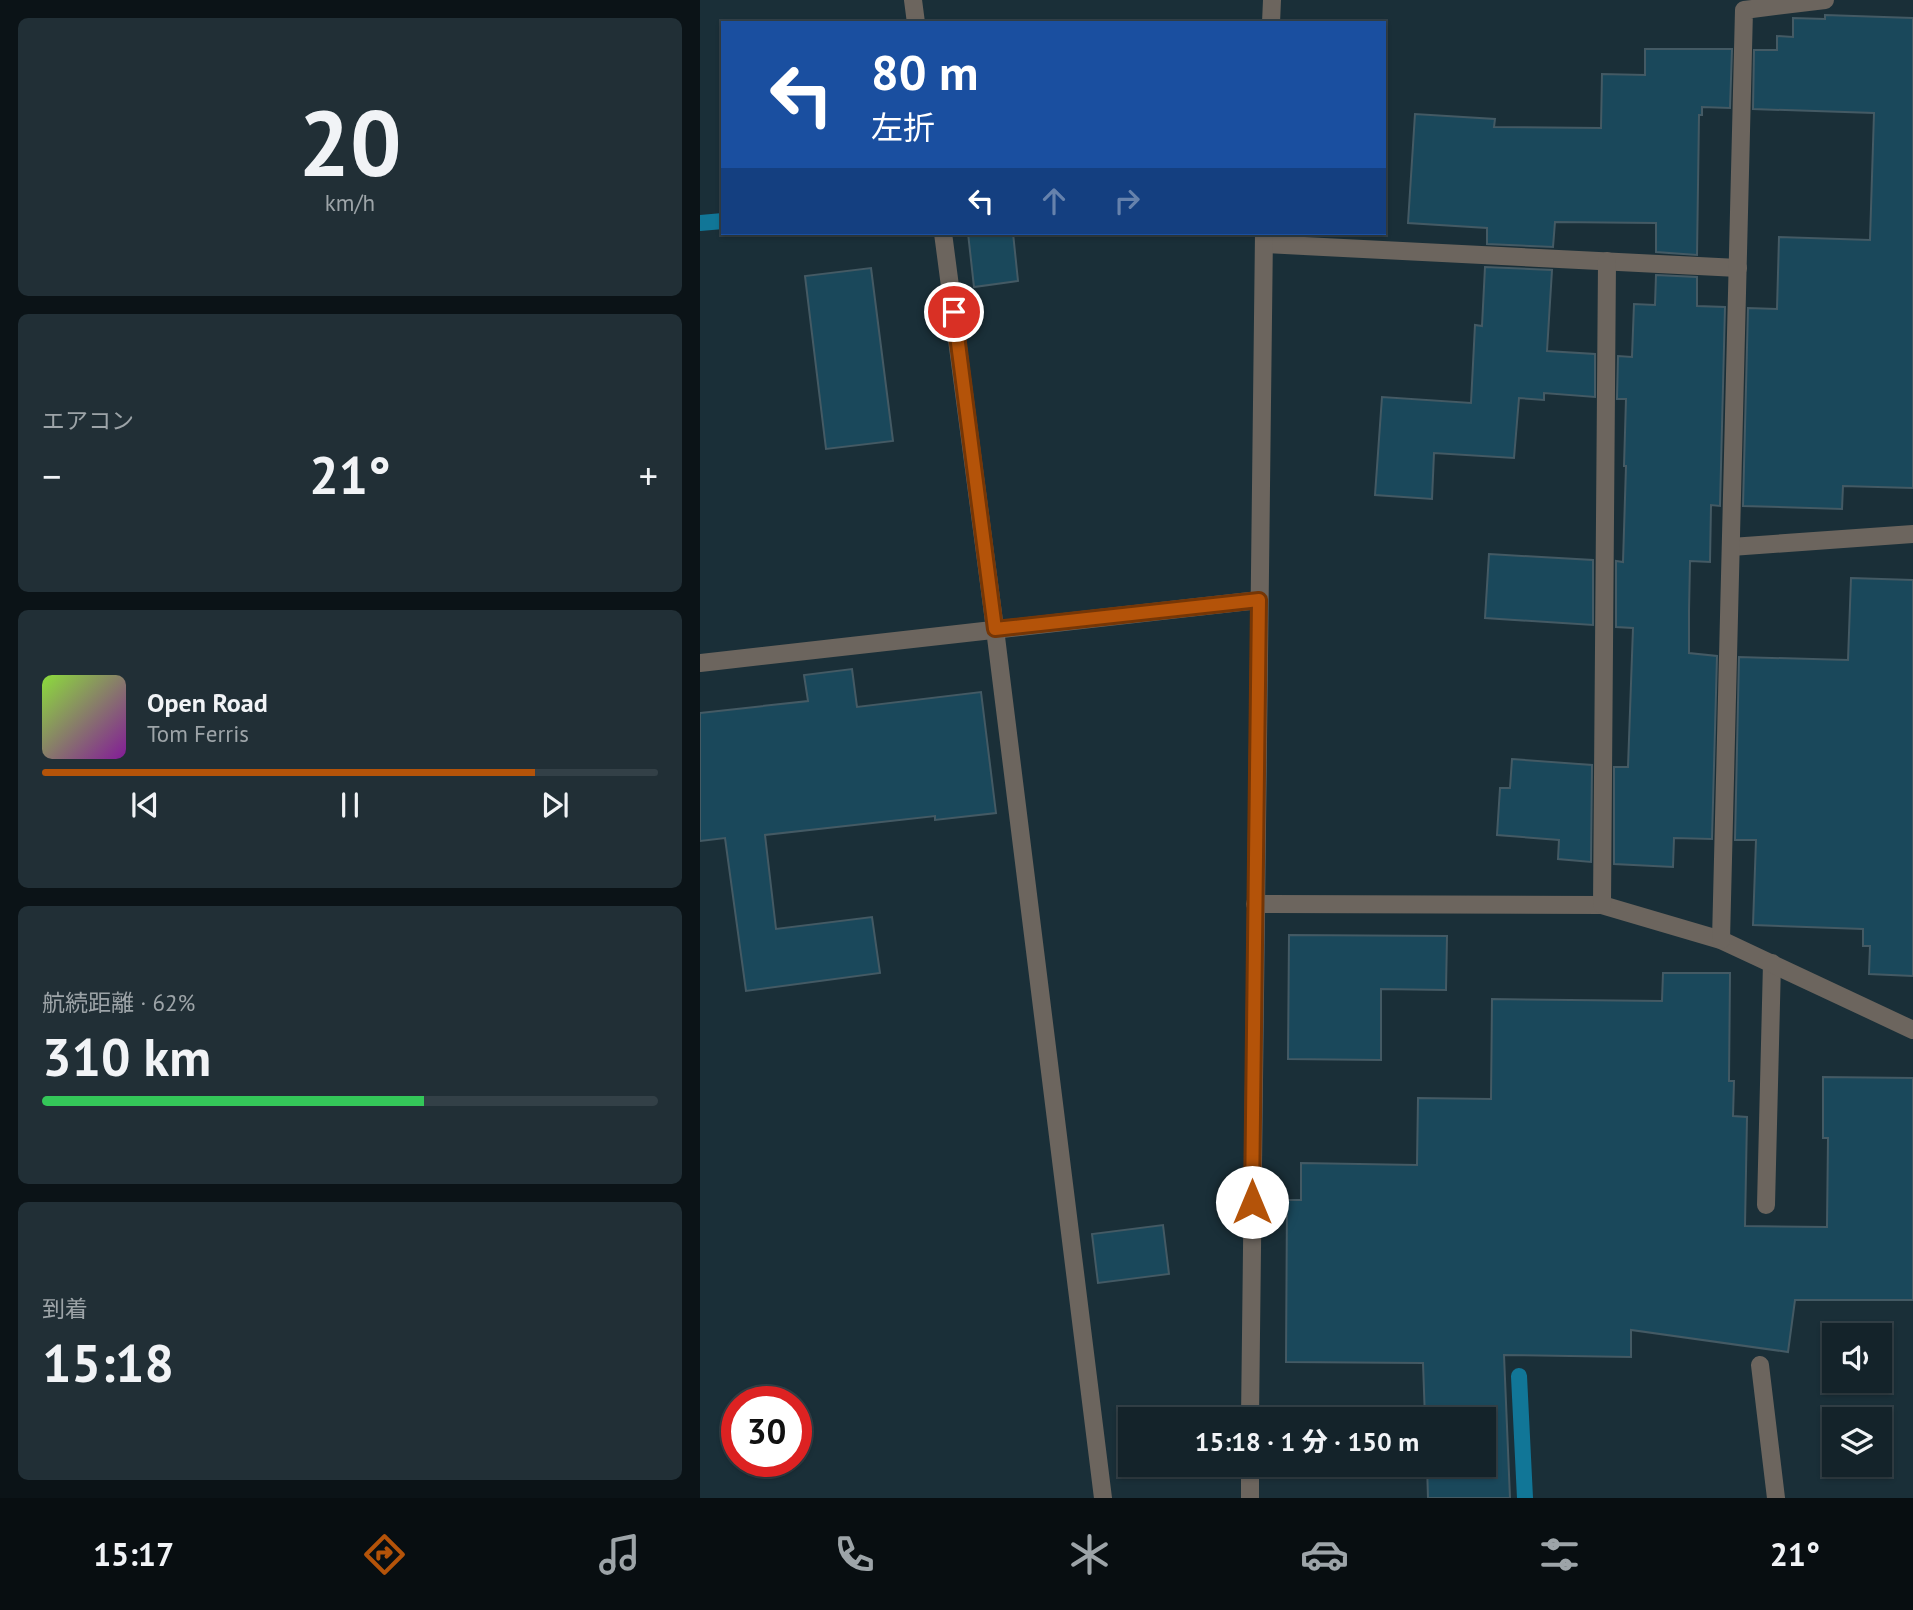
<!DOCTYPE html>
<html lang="ja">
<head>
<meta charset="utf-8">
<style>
	body { margin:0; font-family:"PT Sans","Noto Sans JP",sans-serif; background:#212f36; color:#f1f3f6; height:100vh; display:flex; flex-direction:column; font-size:26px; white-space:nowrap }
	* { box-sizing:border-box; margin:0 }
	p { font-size:23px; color:#9da4a8 }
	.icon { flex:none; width:38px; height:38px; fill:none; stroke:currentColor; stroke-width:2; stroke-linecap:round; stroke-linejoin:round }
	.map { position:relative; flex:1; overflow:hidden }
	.drawer { display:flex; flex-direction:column; gap:18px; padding:18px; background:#0b1317; width:700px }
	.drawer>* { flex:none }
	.banner { position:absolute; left:21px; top:21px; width:665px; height:214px; border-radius:0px; box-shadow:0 2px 5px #0004,0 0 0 2px #334047; background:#1a4fa0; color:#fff; overflow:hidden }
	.controls { position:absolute; left:1122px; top:1323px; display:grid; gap:14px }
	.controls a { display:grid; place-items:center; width:70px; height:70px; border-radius:0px; background:#14232a; box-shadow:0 2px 5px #0004,0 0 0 2px #334047; font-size:35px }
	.speed { position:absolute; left:21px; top:1386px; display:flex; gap:14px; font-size:35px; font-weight:700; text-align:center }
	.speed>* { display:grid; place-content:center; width:91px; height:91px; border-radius:50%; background:#14232a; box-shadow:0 2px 5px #0004,0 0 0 2px #334047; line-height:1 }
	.speed .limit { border:10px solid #d22; background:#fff; color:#111 }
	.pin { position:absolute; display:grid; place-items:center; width:60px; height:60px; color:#fff; margin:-30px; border:4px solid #fff; border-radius:50%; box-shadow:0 2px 7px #0007 }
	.me { position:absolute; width:77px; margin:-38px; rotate:0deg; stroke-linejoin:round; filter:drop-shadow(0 0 5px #0008) }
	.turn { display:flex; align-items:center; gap:24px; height:147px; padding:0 35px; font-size:32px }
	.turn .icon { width:91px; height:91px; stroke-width:2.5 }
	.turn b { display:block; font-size:49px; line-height:60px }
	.lanes { display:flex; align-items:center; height:66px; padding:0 35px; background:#0003; justify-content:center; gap:35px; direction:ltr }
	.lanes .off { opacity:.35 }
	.big { font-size:52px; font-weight:800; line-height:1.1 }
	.drawer .widget { flex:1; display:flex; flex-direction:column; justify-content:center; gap:10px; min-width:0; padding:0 24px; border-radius:10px; background:#212f36 }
	.drawer .dial { align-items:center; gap:0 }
	.dial b { font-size:91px; line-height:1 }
	.song { display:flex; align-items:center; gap:21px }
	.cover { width:84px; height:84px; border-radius:10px; background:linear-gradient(135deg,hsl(90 70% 55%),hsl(290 70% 35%)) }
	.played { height:7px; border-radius:4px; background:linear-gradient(90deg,#b45309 80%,#334047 80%) }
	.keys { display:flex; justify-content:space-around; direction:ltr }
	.heat { display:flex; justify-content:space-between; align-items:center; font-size:38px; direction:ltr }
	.charge { height:10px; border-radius:5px; background:linear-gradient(90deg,#34c759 62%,#334047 0) }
	.trip { position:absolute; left:418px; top:1407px; width:378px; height:70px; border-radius:0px; background:#14232a; box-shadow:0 2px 5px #0004,0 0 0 2px #334047; font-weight:800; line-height:70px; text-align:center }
	.menu { display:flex; height:112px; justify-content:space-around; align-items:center; background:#080e11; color:#9da4a8 }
	.menu .icon { width:49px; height:49px }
	.menu .active { color:#b45309 }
	.menu b { font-size:32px; color:#f1f3f6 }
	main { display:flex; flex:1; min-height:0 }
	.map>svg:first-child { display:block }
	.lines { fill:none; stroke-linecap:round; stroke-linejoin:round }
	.stream { stroke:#117697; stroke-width:16 }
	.building { fill:#1a485b; stroke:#445a64; stroke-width:2 }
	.lane { stroke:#6c655e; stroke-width:18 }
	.street { stroke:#6c655e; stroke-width:18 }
	.route-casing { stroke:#753606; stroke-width:18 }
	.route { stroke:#b45309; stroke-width:12 }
</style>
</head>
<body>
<main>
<section class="drawer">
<div class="widget dial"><b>20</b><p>km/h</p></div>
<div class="widget"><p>エアコン</p>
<div class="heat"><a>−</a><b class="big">21°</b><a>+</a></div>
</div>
<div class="widget">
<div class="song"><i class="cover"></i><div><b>Open Road</b><p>Tom Ferris</p></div></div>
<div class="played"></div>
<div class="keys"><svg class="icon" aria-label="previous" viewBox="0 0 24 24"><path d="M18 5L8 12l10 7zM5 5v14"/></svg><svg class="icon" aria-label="pause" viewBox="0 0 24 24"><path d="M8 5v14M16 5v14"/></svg><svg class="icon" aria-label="next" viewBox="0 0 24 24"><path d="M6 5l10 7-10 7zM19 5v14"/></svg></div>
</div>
<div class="widget"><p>航続距離 · 62%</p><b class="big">310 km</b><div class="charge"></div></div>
<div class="widget"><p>到着</p><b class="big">15:18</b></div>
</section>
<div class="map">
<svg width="1213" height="1498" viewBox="0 0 1213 1498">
	<rect width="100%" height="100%" fill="#1a2f38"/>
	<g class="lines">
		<g class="stream">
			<polyline points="0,223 23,221"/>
			<polyline points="819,1376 825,1498"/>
		</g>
	</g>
	<g class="building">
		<polygon points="1125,15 1213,18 1213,488 1143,486 1142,509 1043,506 1048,308 1077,309 1079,237 1170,240 1174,113 1053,109 1054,50 1077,50 1077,36 1093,37 1093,18 1125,19"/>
		<polygon points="945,49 1032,49 1030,108 1002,107 1002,115 999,115 997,255 956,252 956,223 855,222 853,247 787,244 787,228 708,223 715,114 795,119 794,127 901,128 902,74 945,75"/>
		<polygon points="268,233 313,233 318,281 274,287"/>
		<polygon points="785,267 852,270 847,351 895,354 895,397 844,393 844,400 819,398 814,458 734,453 732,499 675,495 682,397 771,403 775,325 782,326"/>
		<polygon points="171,268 193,441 126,449 105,276"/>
		<polygon points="956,275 997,277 997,306 1025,307 1020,506 1011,505 1010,562 990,561 989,611 989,653 1017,656 1012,839 974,838 973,867 914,864 914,767 928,767 933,628 916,627 916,561 923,562 926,466 924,466 926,399 917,399 918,356 932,357 934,304 955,305"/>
		<polygon points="789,554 893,560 893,625 785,618"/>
		<polygon points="1151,578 1213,580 1213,976 1169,974 1170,946 1163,946 1163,929 1053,925 1056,840 1035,840 1039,657 1148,660"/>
		<polygon points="152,669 157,707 281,692 296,813 235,820 235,816 65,835 76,929 172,917 180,973 46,991 25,838 0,841 0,713 108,701 104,675"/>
		<polygon points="812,759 892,765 891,862 858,859 859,840 797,835 800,788 810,788"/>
		<polygon points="589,935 747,936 746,990 681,989 681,1060 588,1059"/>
		<polygon points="963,973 1030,973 1029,1081 1034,1081 1033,1116 1047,1117 1045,1226 1127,1227 1128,1138 1123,1138 1123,1077 1213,1078 1213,1300 1095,1300 1088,1352 931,1330 931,1357 804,1355 810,1498 728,1498 727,1465 784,1465 784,1419 725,1419 723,1363 586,1362 587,1200 601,1200 601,1163 717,1165 718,1098 791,1099 792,999 962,1001"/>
		<polygon points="463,1225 469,1274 398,1283 392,1234"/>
	</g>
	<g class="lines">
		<polyline class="lane" points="1066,1205 1072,963"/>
		<g class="street">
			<polyline points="213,0 216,23"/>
			<polyline points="571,23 572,0"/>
			<polyline points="243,233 295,629 403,1498"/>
			<polyline points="564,244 1038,268"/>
			<polyline points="1031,547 1213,534"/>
			<polyline points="0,663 559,600"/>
			<polyline points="555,904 902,905 1021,940 1213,1030"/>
			<polyline points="902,905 907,261"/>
			<polyline points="1021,940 1044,10 1125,0"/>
			<polyline points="1060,1365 1076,1498"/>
			<polyline points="550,1419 564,233"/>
			<polyline points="550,1498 550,1465"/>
		</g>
	</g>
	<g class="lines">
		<g class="route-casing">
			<polyline id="route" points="254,312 295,629 559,600 552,1202"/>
		</g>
		<use href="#route" class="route"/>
	</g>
</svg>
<div class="controls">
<a><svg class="icon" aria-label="sound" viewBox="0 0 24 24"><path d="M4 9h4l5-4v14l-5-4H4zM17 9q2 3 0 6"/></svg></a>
<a><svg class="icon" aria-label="layers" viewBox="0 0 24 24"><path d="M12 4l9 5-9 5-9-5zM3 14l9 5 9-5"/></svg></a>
</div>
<div class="speed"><div class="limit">30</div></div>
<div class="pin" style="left:254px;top:312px;background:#d93025"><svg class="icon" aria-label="arrive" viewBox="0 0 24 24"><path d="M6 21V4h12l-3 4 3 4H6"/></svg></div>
<svg class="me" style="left:552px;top:1202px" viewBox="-20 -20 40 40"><circle r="19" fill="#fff"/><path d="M0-13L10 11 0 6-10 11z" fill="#b45309"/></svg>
<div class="trip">15:18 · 1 分 · 150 m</div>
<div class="banner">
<div class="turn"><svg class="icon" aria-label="left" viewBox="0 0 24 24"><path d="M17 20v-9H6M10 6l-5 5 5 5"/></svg><div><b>80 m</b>左折</div></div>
<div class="lanes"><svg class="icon" aria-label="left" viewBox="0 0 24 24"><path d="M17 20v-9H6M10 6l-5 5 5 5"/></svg><svg class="icon off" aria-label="ahead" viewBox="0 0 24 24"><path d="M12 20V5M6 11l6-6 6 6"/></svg><svg class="icon off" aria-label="right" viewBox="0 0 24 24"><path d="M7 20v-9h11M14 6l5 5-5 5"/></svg></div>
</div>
</div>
</main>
<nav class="menu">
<b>15:17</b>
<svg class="icon active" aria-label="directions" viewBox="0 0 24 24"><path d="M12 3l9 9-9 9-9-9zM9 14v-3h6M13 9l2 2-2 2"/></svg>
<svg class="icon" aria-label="music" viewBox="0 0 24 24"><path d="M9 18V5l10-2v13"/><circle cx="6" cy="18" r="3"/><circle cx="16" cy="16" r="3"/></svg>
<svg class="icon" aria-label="phone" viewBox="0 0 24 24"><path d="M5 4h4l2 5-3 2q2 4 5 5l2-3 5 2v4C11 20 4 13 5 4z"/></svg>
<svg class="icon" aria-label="climate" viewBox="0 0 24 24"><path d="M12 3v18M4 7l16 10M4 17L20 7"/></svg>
<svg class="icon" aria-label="car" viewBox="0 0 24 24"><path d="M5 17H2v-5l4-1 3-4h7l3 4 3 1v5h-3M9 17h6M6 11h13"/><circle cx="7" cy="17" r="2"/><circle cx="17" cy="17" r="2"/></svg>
<svg class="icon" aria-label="filters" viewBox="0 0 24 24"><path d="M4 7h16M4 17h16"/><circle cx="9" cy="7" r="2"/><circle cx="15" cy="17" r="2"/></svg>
<b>21°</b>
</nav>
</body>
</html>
